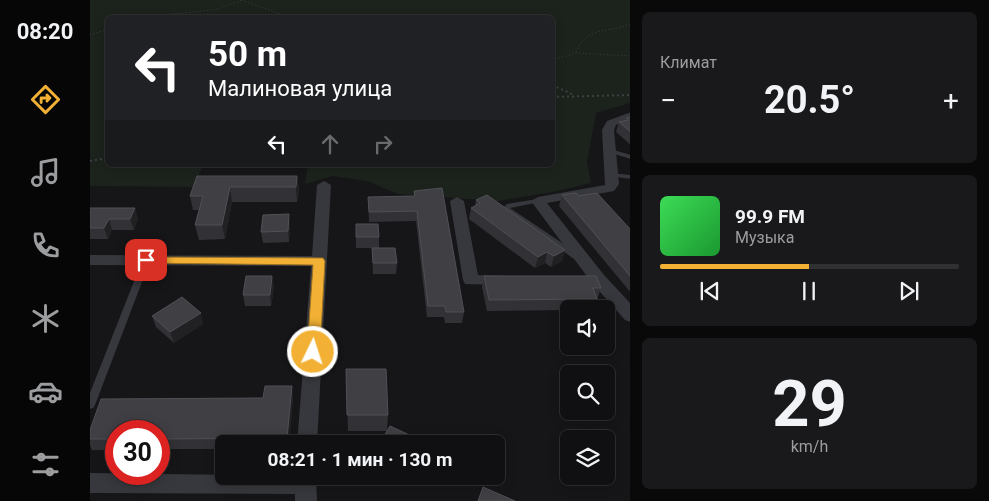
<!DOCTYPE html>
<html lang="ru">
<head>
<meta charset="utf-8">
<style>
	body { margin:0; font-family:Roboto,sans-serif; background:#19191b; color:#f1f3f6; height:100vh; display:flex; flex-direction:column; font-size:19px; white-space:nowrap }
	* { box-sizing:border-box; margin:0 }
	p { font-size:16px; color:#9c9d9f }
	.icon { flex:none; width:28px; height:28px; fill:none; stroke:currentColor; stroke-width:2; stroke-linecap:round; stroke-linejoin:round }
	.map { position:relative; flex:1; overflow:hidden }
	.drawer { display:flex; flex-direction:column; gap:12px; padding:12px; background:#09090a; width:359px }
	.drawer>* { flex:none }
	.top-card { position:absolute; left:15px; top:15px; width:450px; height:152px; border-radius:8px; box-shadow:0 2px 12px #0003,0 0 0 1px #303032; background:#202124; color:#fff; overflow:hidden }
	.tools { position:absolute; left:470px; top:300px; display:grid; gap:10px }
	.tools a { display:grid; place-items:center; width:55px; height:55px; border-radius:8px; background:#101012; box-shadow:0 2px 12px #0003,0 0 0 1px #303032; font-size:25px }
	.speed { position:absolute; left:15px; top:420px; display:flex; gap:10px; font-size:25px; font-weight:700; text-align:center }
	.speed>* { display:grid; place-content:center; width:65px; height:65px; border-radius:50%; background:#101012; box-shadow:0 2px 12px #0003,0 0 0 1px #303032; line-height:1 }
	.speed .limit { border:8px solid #d22; background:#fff; color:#111 }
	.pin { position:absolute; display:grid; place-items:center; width:42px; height:42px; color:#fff; margin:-21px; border-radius:10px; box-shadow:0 2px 8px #0006 }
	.me { position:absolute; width:55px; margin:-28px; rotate:4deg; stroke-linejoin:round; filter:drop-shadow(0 0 4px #0008) }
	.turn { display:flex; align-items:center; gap:18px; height:105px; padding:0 20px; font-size:22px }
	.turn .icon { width:65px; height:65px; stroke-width:2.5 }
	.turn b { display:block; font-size:35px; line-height:42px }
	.lanes { display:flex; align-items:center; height:48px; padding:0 20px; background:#0003; justify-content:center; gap:25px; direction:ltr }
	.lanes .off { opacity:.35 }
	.big { font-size:38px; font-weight:700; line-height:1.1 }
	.drawer .card { flex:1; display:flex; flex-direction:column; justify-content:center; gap:8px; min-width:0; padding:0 18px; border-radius:8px; background:#19191b }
	.drawer .dial { align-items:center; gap:0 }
	.dial b { font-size:65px; line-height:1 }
	.song { display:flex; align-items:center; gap:15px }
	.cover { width:60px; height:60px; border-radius:8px; background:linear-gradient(135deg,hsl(130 70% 55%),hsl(130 70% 35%)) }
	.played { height:5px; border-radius:2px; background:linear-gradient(90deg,#f2b134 50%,#303032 50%) }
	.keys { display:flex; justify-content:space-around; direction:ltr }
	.heat { display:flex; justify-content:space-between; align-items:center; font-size:28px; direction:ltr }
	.trip { position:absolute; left:125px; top:435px; width:290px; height:50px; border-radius:8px; background:#101012; box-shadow:0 2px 12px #0003,0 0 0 1px #303032; font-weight:700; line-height:50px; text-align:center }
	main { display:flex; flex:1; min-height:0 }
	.menu { display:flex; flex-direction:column; width:90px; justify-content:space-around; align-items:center; background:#060607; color:#9c9d9f }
	.menu .icon { width:35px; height:35px }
	.menu .on { color:#f2b134 }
	.menu b { font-size:22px; color:#f1f3f6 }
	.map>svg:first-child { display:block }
	.green { fill:#1c231d }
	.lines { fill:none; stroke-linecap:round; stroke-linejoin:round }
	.path-far1 { stroke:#3d3f44; stroke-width:1; stroke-dasharray:1 2.5; stroke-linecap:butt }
	.path { stroke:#3d3f44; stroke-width:2; stroke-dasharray:2 3; stroke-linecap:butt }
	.service { fill:#37383d; fill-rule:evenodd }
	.minor { fill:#37383d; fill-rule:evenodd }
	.wall { fill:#323236 }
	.shaded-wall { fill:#212124 }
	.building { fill:#3f3f44; stroke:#4f5156 }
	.route { fill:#f2b134; stroke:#9d7322 }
</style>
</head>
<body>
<main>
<nav class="menu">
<b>08:20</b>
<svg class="icon on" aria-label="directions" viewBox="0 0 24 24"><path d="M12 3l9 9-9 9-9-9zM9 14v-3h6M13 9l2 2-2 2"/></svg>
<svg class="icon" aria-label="music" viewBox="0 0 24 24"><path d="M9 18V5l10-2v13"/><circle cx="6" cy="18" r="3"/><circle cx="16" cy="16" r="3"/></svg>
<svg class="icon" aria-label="phone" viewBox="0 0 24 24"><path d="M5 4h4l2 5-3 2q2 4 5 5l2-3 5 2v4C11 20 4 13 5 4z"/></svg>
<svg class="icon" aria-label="climate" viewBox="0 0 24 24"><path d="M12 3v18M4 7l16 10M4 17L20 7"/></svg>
<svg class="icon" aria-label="car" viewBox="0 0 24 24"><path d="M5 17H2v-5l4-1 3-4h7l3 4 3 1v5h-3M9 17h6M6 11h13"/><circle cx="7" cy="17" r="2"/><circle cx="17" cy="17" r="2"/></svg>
<svg class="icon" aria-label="filters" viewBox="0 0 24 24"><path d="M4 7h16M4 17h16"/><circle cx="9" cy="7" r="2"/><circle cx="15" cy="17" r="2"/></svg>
</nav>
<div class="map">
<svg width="541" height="501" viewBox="0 0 541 501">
	<rect width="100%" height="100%" fill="#161618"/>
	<polygon class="green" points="0,0 540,0 540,103 506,113 497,162 501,183 463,192 408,201 308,194 277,181 243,176 215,184 218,165 462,165 462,18 18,18 18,165 113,165 104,187 0,186"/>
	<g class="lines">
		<g class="path-far1">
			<polyline points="152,0 201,18"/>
			<polyline points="65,18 81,14 124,10 152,0"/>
			<polyline points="0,35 18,29"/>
			<path d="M486,52c11,-26 32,-19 55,-28"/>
			<polyline points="462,60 486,53 541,56"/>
		</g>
		<g class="path">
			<polyline points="462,85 484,95"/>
			<polyline points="462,97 541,95"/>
			<polyline points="0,161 18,158"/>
		</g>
		<g class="service">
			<polygon points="520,149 541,155 541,159 518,152 517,151"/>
			<polygon points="521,173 541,175 541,179 519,176 518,175"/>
			<polygon points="448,199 450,200 451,201 450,202 420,208 490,255 491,257 490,259 484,259 413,208 417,204"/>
			<polygon points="56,258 60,261 5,405 3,408 0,409 0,393 52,261"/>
		</g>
		<g class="minor">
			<polygon points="541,112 541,119 526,125 524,130 529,184 524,191 457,203 514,275 541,304 541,322 535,320 502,283 441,201 448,197 515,185 512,130 517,121"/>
			<polygon points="234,181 241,185 227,444 207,444 221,266 0,265 0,255 222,256 227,185"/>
			<polygon points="367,197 374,201 388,275 420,276 422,280 420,284 414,285 375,284 373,280 360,201"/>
			<polygon points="0,473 226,476 227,501 205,501 205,494 0,493"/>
		</g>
	</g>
	<g class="wall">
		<polygon points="541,117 541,145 526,132 529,122 535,121 536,118"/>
		<polygon points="107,176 207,176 209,190 207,202 142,202 135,239 109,240 105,225 109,210 103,210 100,196"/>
		<polygon points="324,191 374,312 372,323 355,323 354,317 337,317 326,221 279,222 278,197 324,196"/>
		<polygon points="472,195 488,196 541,230 541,293 469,206"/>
		<polygon points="386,200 475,250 472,261 461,267 455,263 445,268 379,219 381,208 385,206"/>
		<polygon points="0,208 48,218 44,230 22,230 18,239 0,239"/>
		<polygon points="266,224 289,237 289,248 266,248"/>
		<polygon points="200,225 199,242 173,243 171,232"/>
		<polygon points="282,248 307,263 306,274 283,274"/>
		<polygon points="182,276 184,287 181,306 155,306 153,295"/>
		<polygon points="394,276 511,288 504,309 479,309 479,310 397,311 392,287"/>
		<polygon points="62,316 113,324 84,343 66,327"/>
		<polygon points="256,369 298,415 297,431 258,431"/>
		<polygon points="203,397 199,444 134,444 134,449 69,449 69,431 26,431 26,450 2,450 0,445 0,430"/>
		<polygon points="313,476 329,476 326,483"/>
	</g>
	<g class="shaded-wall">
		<polygon points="207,176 209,190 207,202 206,187"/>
		<polygon points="140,187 142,202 135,239 132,225"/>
		<polygon points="45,208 48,218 44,230 40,219"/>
		<polygon points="199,214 200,225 199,242 198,231"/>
		<polygon points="19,219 22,230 18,239 14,228"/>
		<polygon points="475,250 472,261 461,267 464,256"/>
		<polygon points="457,252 455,263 445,268 448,257"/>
		<polygon points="182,276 184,287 181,306 180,295"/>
		<polygon points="111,313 113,324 84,343 80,332"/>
		<polygon points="202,386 203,397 199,444 198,444 197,438"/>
		<polygon points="327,476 329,476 326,483"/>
	</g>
	<g class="building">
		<polygon points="541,117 541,132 529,122 538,120 536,118"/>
		<polygon points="107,176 207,176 206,187 140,187 132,225 105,225 113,196 100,196"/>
		<polygon points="352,188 374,312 356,312 355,306 338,306 327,211 279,212 278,197 325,196 324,191"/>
		<polygon points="486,193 488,196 507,193 541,230 541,277 472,195"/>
		<polygon points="397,195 475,250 464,256 457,252 448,257 381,208 390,203 386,200"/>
		<polygon points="0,208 45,208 40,219 19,219 14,228 0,228"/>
		<polygon points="199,214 198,231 171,232 173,215"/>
		<polygon points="266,224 288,224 289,237 266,237"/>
		<polygon points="282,248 305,248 307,263 283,263"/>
		<polygon points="156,276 182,276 180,295 153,295"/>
		<polygon points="394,276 506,276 511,288 503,288 507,299 399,300"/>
		<polygon points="92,297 111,313 80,332 62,316"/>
		<polygon points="256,369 296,369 298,415 257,415"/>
		<polygon points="175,386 202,386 197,438 69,439 69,431 26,431 26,439 0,439 0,430 11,399 173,398"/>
		<polygon points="300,426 339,444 289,444"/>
		<polygon points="393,487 425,501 388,501"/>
	</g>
	<polygon class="route" points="56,257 233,258 235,261 230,352 228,356 223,358 218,356 217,352 223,265 52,263 50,260 52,258"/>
</svg>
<div class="tools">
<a><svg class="icon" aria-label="sound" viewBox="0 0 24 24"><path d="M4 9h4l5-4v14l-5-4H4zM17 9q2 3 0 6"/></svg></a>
<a><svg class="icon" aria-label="search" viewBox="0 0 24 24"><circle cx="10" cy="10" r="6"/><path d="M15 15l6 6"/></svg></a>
<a><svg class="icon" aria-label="layers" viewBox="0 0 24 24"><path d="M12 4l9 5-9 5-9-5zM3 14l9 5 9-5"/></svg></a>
</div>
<div class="speed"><div class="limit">30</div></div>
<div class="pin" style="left:56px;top:260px;background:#d93025"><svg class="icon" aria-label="arrive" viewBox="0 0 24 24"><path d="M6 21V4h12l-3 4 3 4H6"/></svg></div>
<svg class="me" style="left:223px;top:352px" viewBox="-20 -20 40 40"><circle r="17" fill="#f2b134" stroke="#fff" stroke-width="3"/><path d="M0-11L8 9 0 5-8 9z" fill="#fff"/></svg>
<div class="trip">08:21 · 1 мин · 130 m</div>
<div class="top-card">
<div class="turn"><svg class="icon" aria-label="left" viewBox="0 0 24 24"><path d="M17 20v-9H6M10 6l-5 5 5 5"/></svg><div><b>50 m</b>Малиновая улица</div></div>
<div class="lanes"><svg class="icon" aria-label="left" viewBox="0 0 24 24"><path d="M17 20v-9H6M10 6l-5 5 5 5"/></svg><svg class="icon off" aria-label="ahead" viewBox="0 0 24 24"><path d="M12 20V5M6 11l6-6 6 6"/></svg><svg class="icon off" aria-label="right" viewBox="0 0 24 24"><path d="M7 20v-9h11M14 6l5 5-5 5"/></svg></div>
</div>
</div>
<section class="drawer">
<div class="card"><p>Климат</p>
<div class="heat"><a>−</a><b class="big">20.5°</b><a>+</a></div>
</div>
<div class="card">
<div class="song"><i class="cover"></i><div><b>99.9 FM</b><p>Музыка</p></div></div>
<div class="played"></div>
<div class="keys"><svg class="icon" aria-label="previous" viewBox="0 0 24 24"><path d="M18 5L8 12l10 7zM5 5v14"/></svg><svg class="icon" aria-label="pause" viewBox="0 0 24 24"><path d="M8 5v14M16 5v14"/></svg><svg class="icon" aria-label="next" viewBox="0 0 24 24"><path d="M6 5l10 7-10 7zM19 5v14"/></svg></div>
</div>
<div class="card dial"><b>29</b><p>km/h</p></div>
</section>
</main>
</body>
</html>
